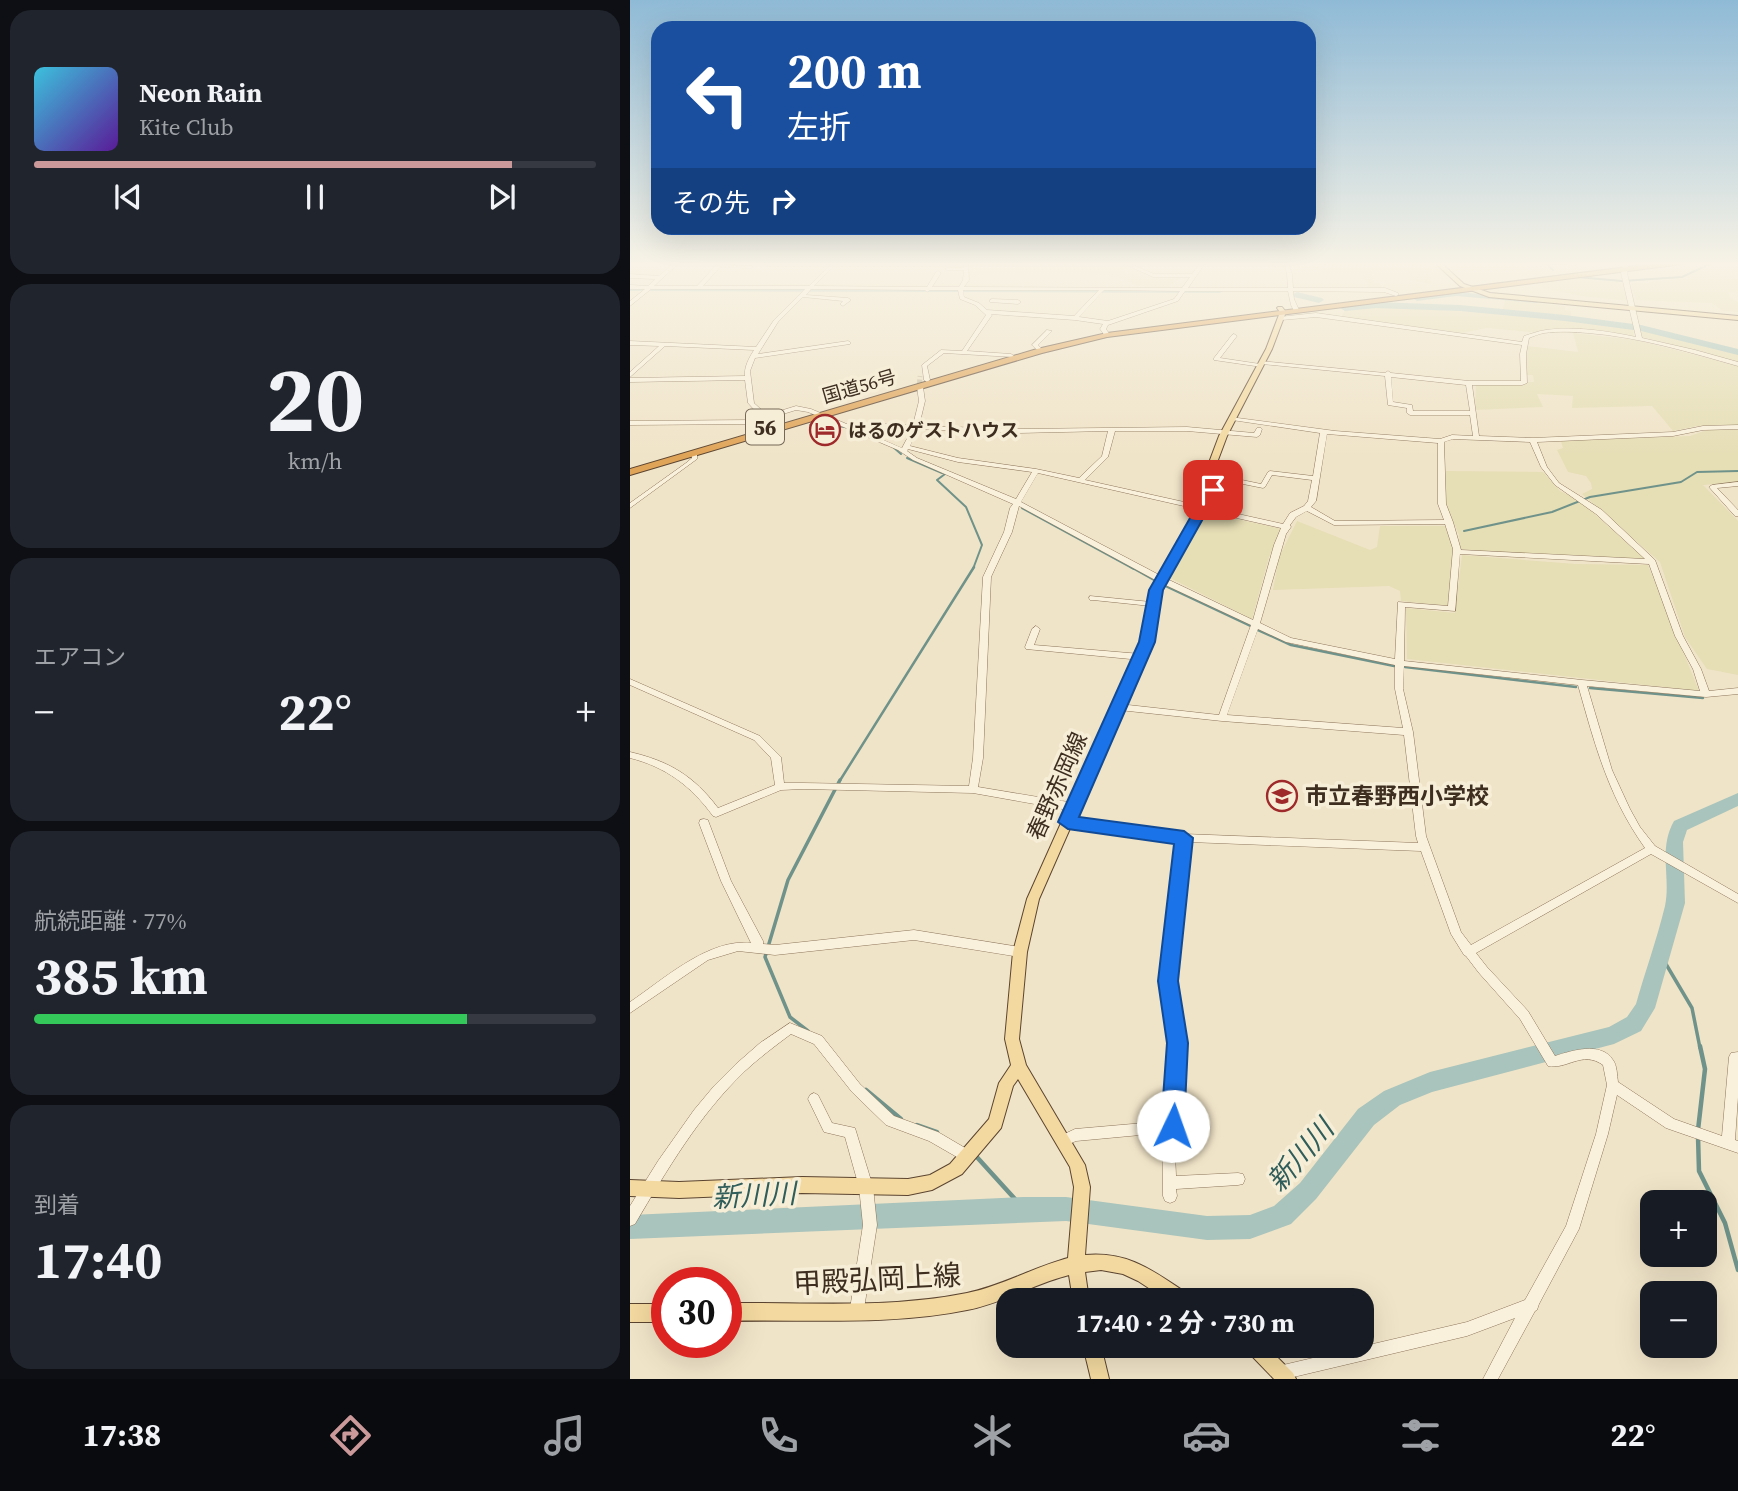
<!DOCTYPE html>
<html lang="ja">
<head>
<meta charset="utf-8">
<style>
	body { margin:0; font-family:"Source Serif 4","Noto Sans JP",serif; background:#20242c; color:#f1f3f6; height:100vh; display:flex; flex-direction:column; font-size:26px; white-space:nowrap }
	* { box-sizing:border-box; margin:0 }
	p { font-size:23px; color:#9ea1a6 }
	.icon { flex:none; width:38px; height:38px; fill:none; stroke:currentColor; stroke-width:2; stroke-linecap:round; stroke-linejoin:round }
	.map { position:relative; flex:1; overflow:hidden }
	.drawer { display:flex; flex-direction:column; gap:10px; padding:10px; background:#0d0f14; width:630px }
	.drawer>* { flex:none }
	.guide { position:absolute; left:21px; top:21px; width:665px; height:214px; border-radius:21px; box-shadow:0 7px 28px #0002; background:#1a4fa0; color:#fff; overflow:hidden }
	.controls { position:absolute; left:1010px; top:1190px; display:grid; gap:14px }
	.controls a { display:grid; place-items:center; width:77px; height:77px; border-radius:14px; background:#171b24; box-shadow:0 7px 28px #0002; font-size:35px }
	.speed { position:absolute; left:21px; top:1267px; display:flex; gap:14px; font-size:35px; font-weight:700; text-align:center }
	.speed>* { display:grid; place-content:center; width:91px; height:91px; border-radius:50%; background:#171b24; box-shadow:0 7px 28px #0002; line-height:1 }
	.speed .limit { border:10px solid #d22; background:#fff; color:#111 }
	.pin { position:absolute; display:grid; place-items:center; width:60px; height:60px; color:#fff; margin:-30px; border-radius:14px; box-shadow:0 4px 10px #0006 }
	.me { position:absolute; width:77px; margin:-38px; rotate:3deg; stroke-linejoin:round; filter:drop-shadow(0 0 5px #0008) }
	.turn { display:flex; align-items:center; gap:24px; height:147px; padding:0 21px; font-size:32px }
	.turn .icon { width:91px; height:91px; stroke-width:2.5 }
	.turn b { display:block; font-size:49px; line-height:60px }
	.then { display:flex; align-items:center; height:66px; padding:0 21px; background:#0003; gap:14px; font-size:26px }
	.big { font-size:52px; font-weight:700; line-height:1.1 }
	.drawer .tile { flex:1; display:flex; flex-direction:column; justify-content:center; gap:10px; min-width:0; padding:0 24px; border-radius:21px; background:#20242c }
	.drawer .dial { align-items:center; gap:0 }
	.dial b { font-size:91px; line-height:1 }
	.song { display:flex; align-items:center; gap:21px }
	.cover { width:84px; height:84px; border-radius:10px; background:linear-gradient(135deg,hsl(190 70% 55%),hsl(270 70% 35%)) }
	.played { height:7px; border-radius:4px; background:linear-gradient(90deg,#cc999b 85%,#363941 85%) }
	.keys { display:flex; justify-content:space-around; direction:ltr }
	.heat { display:flex; justify-content:space-between; align-items:center; font-size:38px; direction:ltr }
	.charge { height:10px; border-radius:5px; background:linear-gradient(90deg,#34c759 77%,#363941 0) }
	.trip { position:absolute; left:366px; top:1288px; width:378px; height:70px; border-radius:21px; background:#171b24; box-shadow:0 7px 28px #0002; font-weight:700; line-height:70px; text-align:center }
	.dock { display:flex; height:112px; justify-content:space-around; align-items:center; background:#090b0e; color:#9ea1a6 }
	.dock .icon { width:49px; height:49px }
	.dock .on { color:#cc999b }
	.dock b { font-size:32px; color:#f1f3f6 }
	main { display:flex; flex:1; min-height:0 }
	.map>svg:first-child { display:block }
	.farmland { fill:#e6deb5 }
	.lines { fill:none; stroke-linecap:round; stroke-linejoin:round }
	.stream-far3 { stroke:#6f938a; stroke-width:2 }
	.stream-far2 { stroke:#6f938a; stroke-width:2.5 }
	.stream-far1 { stroke:#6f938a; stroke-width:3.5 }
	.stream { stroke:#6f938a; stroke-width:4.5 }
	.canal { fill:#a9c4bc; fill-rule:evenodd }
	.river { fill:#a9c4bc; fill-rule:evenodd }
	.minor-tunnel { stroke:#ccc0a6; stroke-width:5; stroke-dasharray:5 2.5; stroke-linecap:butt }
	.minor-casing { stroke:#8d765c; stroke-width:1 }
	.major-casing { stroke:#5b4430; stroke-width:2 }
	.highway-casing { stroke:#5b4430; stroke-width:2 }
	.minor { fill:#faf1dc; fill-rule:evenodd }
	.major { fill:#f3d9a0; fill-rule:evenodd }
	.highway { fill:#e0a458; fill-rule:evenodd }
	.route { fill:#1a73e8; stroke:#114b97; stroke-width:2 }
	.labels { text-anchor:middle; dominant-baseline:central; stroke-width:7; stroke-linejoin:round; paint-order:stroke }
	.far-street-label { font-size:19px; fill:#3d2e20; stroke:#f7eed8 }
	.far-poi-label { font-size:19px; font-weight:bold; fill:#3d2e20; stroke:#f7eed8; text-anchor:start }
	.shield { fill:#f7eed8; stroke:#756857; stroke-width:2 }
	.shield-label { font-size:21px; font-weight:bold; fill:#3d2e20 }
	.street-label { font-size:23px; fill:#3d2e20; stroke:#f7eed8 }
	.poi-label { font-size:23px; font-weight:bold; fill:#3d2e20; stroke:#f7eed8; text-anchor:start }
	.near-water-label { font-size:28px; font-style:italic; fill:#2f5d5a; stroke:#f7eed8 }
	.near-street-label { font-size:28px; fill:#3d2e20; stroke:#f7eed8 }
</style>
</head>
<body>
<main>
<section class="drawer">
<div class="tile">
<div class="song"><i class="cover"></i><div><b>Neon Rain</b><p>Kite Club</p></div></div>
<div class="played"></div>
<div class="keys"><svg class="icon" aria-label="previous" viewBox="0 0 24 24"><path d="M18 5L8 12l10 7zM5 5v14"/></svg><svg class="icon" aria-label="pause" viewBox="0 0 24 24"><path d="M8 5v14M16 5v14"/></svg><svg class="icon" aria-label="next" viewBox="0 0 24 24"><path d="M6 5l10 7-10 7zM19 5v14"/></svg></div>
</div>
<div class="tile dial"><b>20</b><p>km/h</p></div>
<div class="tile"><p>エアコン</p>
<div class="heat"><a>−</a><b class="big">22°</b><a>+</a></div>
</div>
<div class="tile"><p>航続距離 · 77%</p><b class="big">385 km</b><div class="charge"></div></div>
<div class="tile"><p>到着</p><b class="big">17:40</b></div>
</section>
<div class="map">
<svg width="1108" height="1379" viewBox="0 0 1108 1379">
	<rect width="100%" height="100%" fill="#f0e4c8"/>
	<g class="farmland">
		<polygon points="423,262 489,268 494,264 498,268 492,272 550,277 538,287 508,286 491,278 462,274 360,274 341,277 340,263 397,266"/>
		<polygon points="693,262 798,262 801,284 780,280 778,271 742,270 743,283 750,283 751,288 739,288 732,273 692,273"/>
		<polygon points="1067,270 1108,278 1108,292 1098,292 1100,298 1108,302 1108,312 1093,311 1082,303 1006,300 1001,284 1056,278"/>
		<polygon points="944,278 996,283 1000,301 951,296 913,288 909,282"/>
		<polygon points="875,300 935,306 935,310 941,311 941,317 872,311"/>
		<polygon points="747,306 927,318 1003,329 1004,336 959,330 899,332 857,328 832,333 711,317 715,309"/>
		<polygon points="1009,329 1108,354 1108,362 1012,337"/>
		<polygon points="943,333 1006,340 1108,366 1108,425 1067,426 1043,431 1022,406 942,408 943,396 907,394 913,407 845,410 846,383 904,382 903,375 897,375 897,346 948,352"/>
		<polygon points="1077,430 1108,430 1108,482 1073,485 1108,521 1108,675 1077,669 1055,637 1030,562 952,494 962,489 961,483 956,476 938,472 927,450 933,448 931,441 1060,436"/>
		<polygon points="816,471 913,472 930,491 949,500 1016,560 966,560 830,549 829,535 816,505"/>
		<polygon points="574,512 652,529 639,557 622,619 540,578"/>
		<polygon points="667,521 740,550 747,547 750,526 815,526 823,547 818,606 771,601 770,591 759,586 643,590 649,557"/>
		<polygon points="832,555 946,564 1018,565 1069,691 777,659 776,608 825,613"/>
	</g>
	<g class="lines">
		<g class="stream-far3">
			<polyline points="914,262 923,270"/>
			<polyline points="947,277 992,281 1052,277 1084,262"/>
			<polyline points="180,425 215,427"/>
			<polyline points="263,447 271,454"/>
			<polyline points="277,458 312,473"/>
			<polyline points="315,474 307,480 336,507 352,545 343,569"/>
			<polyline points="392,508 504,569"/>
			<polyline points="834,531 922,512 960,497 1051,482 1067,472 1108,471"/>
		</g>
		<g class="stream-far2">
			<polyline points="501,567 526,581"/>
			<polyline points="536,586 621,626"/>
			<polyline points="628,630 661,645 764,666"/>
			<polyline points="775,667 946,687"/>
			<polyline points="960,688 1073,698"/>
			<polyline points="209,782 344,567"/>
		</g>
		<g class="stream-far1">
			<polyline points="1030,954 1062,1008 1070,1048"/>
			<polyline points="178,1031 160,1017 135,957 158,880 210,780"/>
		</g>
		<g class="stream">
			<polyline points="236,1090 271,1119"/>
			<polyline points="287,1125 307,1132"/>
			<polyline points="1068,1130 1075,1069 1070,1046"/>
			<polyline points="1068,1136 1069,1171 1095,1223 1108,1270"/>
			<polyline points="345,1155 394,1209"/>
		</g>
		<g class="canal">
			<polygon points="0,287 590,289 593,291 590,293 0,291"/>
			<polygon points="826,292 907,299 910,301 907,303 826,296 787,301 784,299 787,297"/>
		</g>
		<g class="river">
			<polygon points="667,292 692,298 694,300 689,303 664,297 662,295"/>
			<polygon points="746,302 830,305 935,315 1011,325 1108,349 1108,355 1011,331 935,321 830,311 746,308 715,311 710,308 715,305"/>
			<path d="M1108,793v13l-51,24 -4,12 2,61 -30,105 -14,23 -27,13 -182,48 -32,13 -26,20 -58,74 -25,25 -41,15 -43,1 -141,-19 -436,18v-24l394,-18h42l141,19 43,-1 24,-9 26,-23 58,-74 26,-18 46,-19 179,-45 18,-10 9,-13c9,-32 21,-65 29,-98 6,-29 -7,-57 9,-85z"/>
		</g>
		<polyline class="minor-tunnel" points="289,392 290,376"/>
		<g class="minor-casing">
			<g id="minor">
				<path d="M45,262h5l-26,24h43l22,-24h5l-2,3 29,1 2,1 -2,1 -31,-1 -17,19h106l24,-24h5l-24,24 113,1 9,-15 2,-1 3,2 -9,14h27l4,-7 1,-10h-17l-2,-1 2,-1h17v-6h4l1,18 -5,7 218,1 8,-11h-37l-33,-15h6l28,12h38l9,-12h5l-18,26h100l-1,-14 -3,-12h4l4,12 1,14h92l13,5v2l-2,1 -12,-4 -91,-1 1,8 5,11 -3,2 -2,-1 -3,-6 -3,-14h-103l-7,10 -70,24 -2,4 4,6 -3,2 -2,-1 -5,-7 3,-5 -28,-4 -84,-6 1,1 -25,36 44,3 3,2 -1,1 -69,-4 -17,13 3,14 -3,2 -3,-2 -2,-15 19,-15 21,1 24,-36 -11,-10 -15,-6 -2,-9h-28l-3,2 -2,-2 -114,-1 -5,6 42,3 3,2 -8,6 -3,-2 3,-3 -40,-4 -25,25 -20,32 90,-13 2,1v2l-95,14 -5,13 4,32 13,12 29,-9 15,3 38,16 3,-2 61,2 6,-24 -2,-14 3,-2 3,2 2,14 -6,25 99,3 169,-2 67,6 3,-5h4l1,1 -2,6 -3,2 -70,-6h-72l-7,26 -23,23 198,44 7,-11 14,-7 4,-5 4,-21 -40,-5 -7,12 -2,1 -50,-10 -3,-2 3,-2 48,10 7,-12 2,-1 43,5 7,-43 -88,-13 -3,-2 1,-1 105,14 105,8 12,-4 21,1 -3,-21h-60l-3,-2v-5l-19,-3 -3,-29 -123,-12 -2,-1v-2l125,12 3,-2 3,2 78,8h52l-1,-27 2,-9 -206,-28 -35,3 -2,-1v-2l37,-4 206,29 2,-6c7,-2 14,-5 22,-6 29,-4 61,1 90,7l-15,-64 3,-7 2,-1 2,1 -1,7 15,65 53,12 43,12v4c-49,-14 -99,-29 -150,-33 -14,-1 -29,-2 -44,0 -5,1 -10,3 -15,5l-3,16 1,29 -5,2h-50l7,51 54,2 140,-6 30,-6 35,-1v4l-35,1 -30,6 -136,6 10,25 12,16 43,27 53,50 28,76 18,33 8,22 29,-3v6l-32,3 -119,-11 25,84 18,39 10,18 15,19 83,48v9l-87,-49 -175,99 11,14 41,44 27,45c16,-5 46,-15 58,4 4,5 4,15 5,22l56,37 48,17 7,-79 2,-4 7,-1v45l-3,43 3,1v12l-72,-25 -49,-33 -9,39 -29,95 -40,75 -2,6 -2,1 -37,68h-15l32,-61 -48,18 -182,43 -7,-2 -2,-5 2,-5 5,-2 184,-43 58,-22 41,-74 30,-92 11,-49 -4,-20c-21,-15 -36,5 -55,1l-28,-47 -41,-46 -13,-17 -2,-1 -13,-21 -30,-83 -232,-9 -15,139 9,62 -4,83 -2,4 -3,1 2,45 62,-3 5,1 2,5 -2,5 -5,1 -62,4 1,7 -2,5 -5,2 -5,-2 -2,-5 -1,-63 -86,8 -11,5 -5,-2 -1,-4 1,-4 15,-7 92,-8 4,-78 -9,-62 17,-140 -112,-15 -4,-1 -1,-3 1,-3 4,-1 117,16 234,9 -2,-7 -12,-101 -182,-14 -103,-11 -4,-3 4,-3 100,11 32,-90 -92,-43 -140,-76 -7,26 -21,45 -8,181 -5,29 96,16 3,1 2,3 -2,3 -3,1 -101,-18 -170,-4 -22,1 -65,27 -3,-1c-22,-30 -47,-49 -83,-58v-6c39,9 64,24 88,56l57,-23 -4,-27 -17,-18 -124,-55v-6l130,57 21,21 3,26h19l166,3 4,-28 10,-181 21,-45 6,-24 3,-4 -100,-44 -15,-10 -90,-38 -12,-2 -26,8 -1,2h-5l-13,4 -121,1v-4l121,-1 10,-3 -13,-14 -3,-23 -115,2v-4l115,-2c-1,-9 4,-18 9,-26l-89,-4 -35,31v-5l29,-26 -29,-1v-4l126,6 18,-27 31,-31h-154l-21,17v-5l15,-12h-15v-4l18,1 7,-7 -25,-1v-4l29,2zM333,290h136l-25,26 -87,-6 -8,-7 -15,-6zM474,290l76,1 -6,8 -66,22 -29,-4zM761,377l75,8 4,26h-57l-1,-6 -19,-3zM224,427l58,2 -10,19zM288,429l100,4 90,-2 -6,25 -23,22 -43,-9 -78,-11 -48,-12zM697,434l111,9v61l6,16 -109,1 -24,-14 5,-6zM823,439l77,3 11,25 14,18 41,29 49,45 -184,-9 -8,-28 -7,-18 -2,-62zM278,449l50,13 74,10 -16,27 -99,-41 -10,-7zM408,473l243,55 -7,17 -21,75 -88,-42 -144,-76zM677,511l27,14 111,-1 8,25 -5,57 -50,-4 -3,57 -104,-21 -31,-15 26,-89 5,-7 -1,-2 6,-8zM830,554l189,10 26,72 18,33 7,22 -118,-11 -178,-19 1,-54 50,4zM628,629l28,13 109,23v24l8,39 -176,-13zM774,666l174,19c17,60 30,111 67,163l-174,97 -10,-13 -35,-96 -13,-104 -10,-43z"/>
				<polygon points="341,262 411,262 409,263 343,263"/>
				<path d="M894,262c17,0 38,-3 53,2l-2,1 -49,-2z"/>
				<polygon points="362,299 388,300 391,302 388,304 360,302 360,300"/>
				<polygon points="417,330 422,331 408,345 411,348 410,349 406,349 402,345"/>
				<polygon points="604,334 607,336 590,358 630,364 633,366 632,367 584,360 584,358 602,335"/>
				<polygon points="64,451 67,453 67,459 0,508 0,503 56,463 62,458 61,453"/>
				<polygon points="1108,482 1108,486 1087,488 1108,510 1108,516 1105,516 1079,487 1082,485"/>
				<polygon points="460,596 521,602 525,604 521,606 463,600 460,600 459,598"/>
				<polygon points="406,626 410,629 404,645 511,654 515,657 511,660 396,649 395,647 402,629"/>
				<path d="M74,819l4,1 1,3 22,58 32,60v3l12,1 139,-15 106,17 4,2 2,3 -2,3 -4,2 -106,-17 -139,15 -37,-4 -30,9 -78,53v-11c34,-23 79,-64 121,-59l-30,-62 -22,-58 1,-3z"/>
				<path d="M160,1023l32,13 38,48 34,32 44,16 34,20 1,4 -1,4 -5,2 -5,-2 -33,-19 -43,-16 -34,-33 -38,-48 -23,-10c-16,12 -32,24 -46,37 -46,44 -78,99 -110,153l-5,2v-20l28,-45 36,-51 20,-24 22,-22 24,-21z"/>
				<polygon points="184,1093 188,1095 202,1123 225,1128 243,1187 247,1225 234,1309 232,1314 227,1316 222,1314 220,1309 233,1225 229,1187 215,1137 194,1132 178,1099 180,1095"/>
			</g>
		</g>
		<g class="major-casing">
			<g id="major">
				<polygon points="804,262 810,262 834,284 860,293 1108,316 1108,320 859,297 830,286"/>
				<path d="M648,307h4l4,5 -14,37 -45,87 -9,24 -6,41 -51,89 -9,52 -113,257 -12,53 -8,87 7,26 59,100 5,22 -5,68c44,-4 68,16 103,39l2,6h-23l-29,-19 -15,-7 -22,-4 -16,2 4,28h-16l-4,-25c-35,9 -66,28 -102,35 -78,16 -161,9 -241,11v-18c80,-1 162,6 241,-10 35,-7 67,-26 101,-35l6,-71 -4,-20 -52,-88 -5,7 -12,42 -39,46 -30,16 -24,5 -106,-2 -123,5 -49,-2v-16l49,2 123,-5 106,2 22,-4 20,-11 39,-45 10,-36 12,-18 -6,-26 8,-87 14,-53 115,-257 9,-52 53,-89 6,-41 9,-24 47,-87 14,-37 -3,-4z"/>
				<rect x="0" y="1304" width="37" height="18"/>
				<polygon points="453,1346 471,1346 479,1379 461,1379"/>
				<polygon points="615,1346 636,1346 663,1373 666,1379 644,1379 618,1352"/>
			</g>
		</g>
		<g class="highway-casing">
			<polygon id="highway" points="1037,262 1056,262 1053,264 477,337 412,353 0,475 0,469 407,349 477,333"/>
		</g>
		<use href="#minor" class="minor"/>
		<use href="#major" class="major"/>
		<use href="#highway" class="highway"/>
	</g>
	<linearGradient id="sky" x2="0" y2="1"><stop stop-color="#8fbad6"/><stop offset="0.58" stop-color="#f8f3e6"/><stop offset="1" stop-color="#f8f3e6" stop-opacity="0"/></linearGradient>
	<rect width="1108" height="455" fill="url(#sky)"/>
	<polygon class="route" points="583,486 589,490 533,590 525,642 449,817 554,831 563,838 548,981 558,1043 554,1126 551,1134 543,1137 535,1134 531,1126 537,1043 528,981 544,844 438,829 428,822 509,642 519,590 576,490"/>
	<defs>
		<g id="hotel-ring" transform="scale(1.575)"><circle r="9.5" fill="#f7eed8" stroke="#9e2a2b" stroke-width="1.5"/><path d="M-6-4.5h1.5V1H6V5H4.5V3h-9V5H-6ZM-4 0a1.8 1.8 0 1 1 3.6 0ZM.5 0V-2.5h3Q6-2.5 6 0Z" fill="#9e2a2b"/></g>
		<g id="school-ring" transform="scale(1.575)"><circle r="9.5" fill="#f7eed8" stroke="#9e2a2b" stroke-width="1.5"/><path d="M0-5L7-2L0 1L-7-2ZM-4 1L0 2.5L4 1V4Q0 6-4 4Z" fill="#9e2a2b"/></g>
	</defs>
	<g fill-rule="evenodd">
		<use href="#hotel-ring" x="195" y="430"/>
		<use href="#school-ring" x="652" y="796"/>
	</g>
	<g class="labels">
		<g class="far-street-label">
			<text transform="translate(229 386) rotate(-16)">国道56号</text>
		</g>
		<g class="far-poi-label">
			<text x="218" y="430">はるのゲストハウス</text>
		</g>
		<rect class="shield" x="116" y="409.5" width="38" height="35" rx="5"/>
		<g class="shield-label">
			<text x="135" y="427">56</text>
		</g>
		<g class="street-label">
			<text transform="translate(427 786) rotate(-66)">春野赤岡線</text>
		</g>
		<g class="poi-label">
			<text x="675" y="796">市立春野西小学校</text>
		</g>
		<g class="near-water-label">
			<text transform="translate(670 1155) rotate(-49)">新川川</text>
			<text transform="translate(124 1195) rotate(-3)">新川川</text>
		</g>
		<g class="near-street-label">
			<text transform="translate(247 1279) rotate(-3)">甲殿弘岡上線</text>
		</g>
	</g>
</svg>
<div class="controls">
<a>+</a>
<a>−</a>
</div>
<div class="speed"><div class="limit">30</div></div>
<div class="pin" style="left:583px;top:490px;background:#d93025"><svg class="icon" aria-label="arrive" viewBox="0 0 24 24"><path d="M6 21V4h12l-3 4 3 4H6"/></svg></div>
<svg class="me" style="left:543px;top:1126px" viewBox="-20 -20 40 40"><circle r="19" fill="#fff"/><path d="M0-13L10 11 0 6-10 11z" fill="#1a73e8"/></svg>
<div class="trip">17:40 · 2 分 · 730 m</div>
<div class="guide">
<div class="turn"><svg class="icon" aria-label="left" viewBox="0 0 24 24"><path d="M17 20v-9H6M10 6l-5 5 5 5"/></svg><div><b>200 m</b>左折</div></div>
<div class="then">その先<svg class="icon" aria-label="right" viewBox="0 0 24 24"><path d="M7 20v-9h11M14 6l5 5-5 5"/></svg></div>
</div>
</div>
</main>
<nav class="dock">
<b>17:38</b>
<svg class="icon on" aria-label="directions" viewBox="0 0 24 24"><path d="M12 3l9 9-9 9-9-9zM9 14v-3h6M13 9l2 2-2 2"/></svg>
<svg class="icon" aria-label="music" viewBox="0 0 24 24"><path d="M9 18V5l10-2v13"/><circle cx="6" cy="18" r="3"/><circle cx="16" cy="16" r="3"/></svg>
<svg class="icon" aria-label="phone" viewBox="0 0 24 24"><path d="M5 4h4l2 5-3 2q2 4 5 5l2-3 5 2v4C11 20 4 13 5 4z"/></svg>
<svg class="icon" aria-label="climate" viewBox="0 0 24 24"><path d="M12 3v18M4 7l16 10M4 17L20 7"/></svg>
<svg class="icon" aria-label="car" viewBox="0 0 24 24"><path d="M5 17H2v-5l4-1 3-4h7l3 4 3 1v5h-3M9 17h6M6 11h13"/><circle cx="7" cy="17" r="2"/><circle cx="17" cy="17" r="2"/></svg>
<svg class="icon" aria-label="filters" viewBox="0 0 24 24"><path d="M4 7h16M4 17h16"/><circle cx="9" cy="7" r="2"/><circle cx="15" cy="17" r="2"/></svg>
<b>22°</b>
</nav>
</body>
</html>
